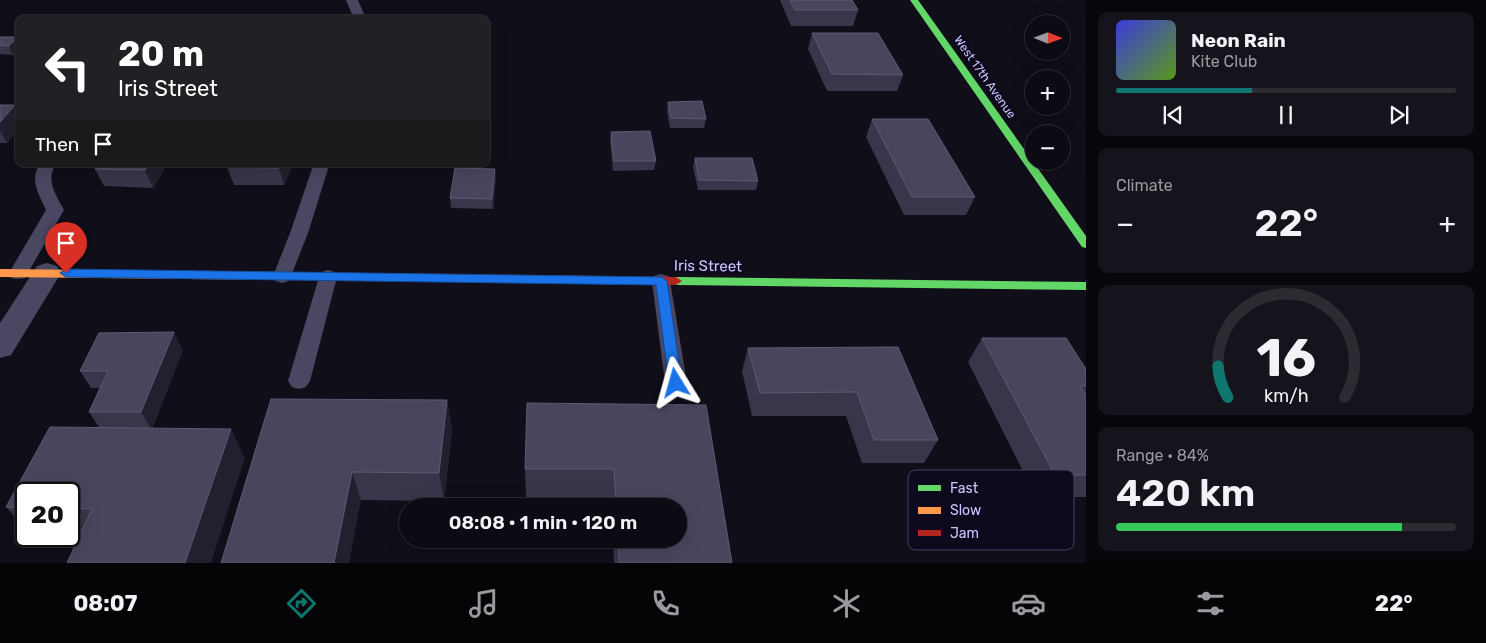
<!DOCTYPE html>
<html lang="en">
<head>
<meta charset="utf-8">
<style>
	body { margin:0; font-family:Rubik,sans-serif; background:#15131b; color:#f1f3f6; height:100vh; display:flex; flex-direction:column; font-size:19px; white-space:nowrap }
	* { box-sizing:border-box; margin:0 }
	p { font-size:16px; color:#9a9a9f }
	.icon { flex:none; width:28px; height:28px; fill:none; stroke:currentColor; stroke-width:2; stroke-linecap:round; stroke-linejoin:round }
	.map { position:relative; flex:1; overflow:hidden }
	.sheet { display:flex; flex-direction:column; gap:12px; padding:12px; background:#07060a; width:400px }
	.sheet>* { flex:none }
	.top-card { position:absolute; left:15px; top:15px; width:475px; height:152px; border-radius:10px; box-shadow:0 5px 20px #0002,0 0 0 1px #2c2b32; background:#202124; color:#fff; overflow:hidden }
	.needle { width:32px; rotate:91deg }
	.buttons { position:absolute; left:1025px; top:15px; display:grid; gap:10px }
	.buttons a { display:grid; place-items:center; width:45px; height:45px; border-radius:50%; background:#0c0a12; box-shadow:0 5px 20px #0002,0 0 0 1px #2c2b32; font-size:25px }
	.speed { position:absolute; left:15px; top:482px; display:flex; gap:10px; font-size:25px; font-weight:700; text-align:center }
	.speed>* { display:grid; place-content:center; width:65px; height:65px; border-radius:50%; background:#0c0a12; box-shadow:0 5px 20px #0002,0 0 0 1px #2c2b32; line-height:1 }
	.speed .limit { border:2px solid #111; border-radius:8px; background:#fff; color:#111 }
	.pin { position:absolute; display:grid; place-items:center; width:42px; height:42px; color:#fff; margin:-51px -21px; border-radius:50% 50% 50% 0; rotate:-45deg; box-shadow:0 0 5px #0007 }
	.pin .icon { rotate:45deg }
	.me { position:absolute; width:55px; margin:-28px; rotate:352deg; stroke-linejoin:round; filter:drop-shadow(0 0 4px #0008) }
	.turn { display:flex; align-items:center; gap:18px; height:105px; padding:0 20px; font-size:22px }
	.turn .icon { width:65px; height:65px; stroke-width:2.5 }
	.turn b { display:block; font-size:35px; line-height:42px }
	.then { display:flex; align-items:center; height:48px; padding:0 20px; background:#0003; gap:10px; font-size:19px }
	.big { font-size:38px; font-weight:600; line-height:1.1 }
	.sheet .tile { flex:1; display:flex; flex-direction:column; justify-content:center; gap:8px; min-width:0; padding:0 18px; border-radius:10px; background:#15131b }
	.sheet .dial { align-items:center; gap:0 }
	.dial svg { height:130px; overflow:visible; fill:none; stroke:#2c2b32; stroke-width:7; stroke-linecap:round; text-anchor:middle }
	.dial text { fill:#f1f3f6; stroke:none }
	.song { display:flex; align-items:center; gap:15px }
	.cover { width:60px; height:60px; border-radius:8px; background:linear-gradient(135deg,hsl(240 70% 55%),hsl(90 70% 35%)) }
	.played { height:5px; border-radius:2px; background:linear-gradient(90deg,#0f766e 40%,#2c2b32 40%) }
	.keys { display:flex; justify-content:space-around; direction:ltr }
	.heat { display:flex; justify-content:space-between; align-items:center; font-size:28px; direction:ltr }
	.charge { height:8px; border-radius:4px; background:linear-gradient(90deg,#34c759 84%,#2c2b32 0) }
	.trip { position:absolute; left:399px; top:498px; width:288px; height:50px; border-radius:25px; background:#0c0a12; box-shadow:0 5px 20px #0002,0 0 0 1px #2c2b32; font-weight:600; line-height:50px; text-align:center }
	.dock { display:flex; height:80px; justify-content:space-around; align-items:center; background:#050407; color:#9a9a9f }
	.dock .icon { width:35px; height:35px }
	.dock .current { color:#0f766e }
	.dock b { font-size:22px; color:#f1f3f6 }
	main { display:flex; flex:1; min-height:0 }
	.map>svg:first-child { display:block }
	.lines { fill:none; stroke-linecap:round; stroke-linejoin:round }
	.lane { fill:#4a4762; fill-rule:evenodd }
	.street { fill:#4a4762; fill-rule:evenodd }
	.fast { fill:#63d668; fill-rule:evenodd }
	.slow { fill:#ff974d; fill-rule:evenodd }
	.jam { fill:#b3261e; fill-rule:evenodd }
	.wall { fill:#39354a }
	.shaded-wall { fill:#221f2e }
	.building { fill:#4a445d; stroke:#5f5876 }
	.route { fill:#1a73e8; stroke:#114b97 }
	.labels { text-anchor:middle; dominant-baseline:central; stroke-width:5; stroke-linejoin:round; paint-order:stroke }
	.far-street-label { font-size:12px; fill:#d0c5ff; stroke:#0e091d }
	.street-label { font-size:15px; fill:#d0c5ff; stroke:#0e091d }
	.key { fill:#0e091d; stroke:#484161; stroke-width:1 }
	.key-label { font-size:14px; fill:#d0c5ff }
</style>
</head>
<body>
<main>
<div class="map">
<svg width="1086" height="563" viewBox="0 0 1086 563">
	<rect width="100%" height="100%" fill="#100e18"/>
	<g class="lines">
		<g class="lane">
			<polygon points="346,0 358,0 366,19 354,19"/>
			<path d="M40,164h16c-11,16 0,31 8,46l-39,68 -7,1 -7,-1 -2,-5 37,-63c-7,-16 -17,-30 -6,-46z"/>
			<polygon points="308,164 324,164 328,169 308,233 291,276 289,281 282,283 275,281 273,276 290,233 312,169"/>
			<polygon points="328,270 335,272 337,277 310,381 306,387 299,389 292,387 288,381 319,277 321,272"/>
			<polygon points="661,274 668,276 670,281 687,383 683,389 676,391 669,389 665,383 652,281 654,276"/>
		</g>
		<polygon class="street" points="47,263 57,266 61,273 11,355 0,358 0,323 37,266"/>
		<g class="fast">
			<polygon points="910,0 918,0 1086,236 1086,248 1082,247"/>
			<polygon points="676,277 1086,282 1086,290 676,285 670,281"/>
		</g>
		<polygon class="slow" points="0,269 288,272 294,276 288,280 0,277"/>
		<polygon class="jam" points="288,272 676,277 682,281 676,285 288,280 282,276"/>
	</g>
	<g class="wall">
		<polygon points="780,0 852,0 858,10 853,26 791,26"/>
		<polygon points="812,33 903,75 897,91 827,91 808,49"/>
		<polygon points="0,37 18,37 19,39 19,49 13,55 0,54"/>
		<polygon points="668,102 706,119 704,128 670,128 667,111"/>
		<polygon points="0,105 19,113 19,128 7,143 0,143"/>
		<polygon points="872,119 975,197 966,215 904,215 866,137"/>
		<polygon points="611,132 656,161 654,170 613,171 610,141"/>
		<polygon points="695,158 758,181 756,190 698,190 693,167"/>
		<polygon points="99,164 167,164 153,188 104,186 95,169"/>
		<polygon points="293,164 284,185 234,185 227,167"/>
		<polygon points="496,179 493,209 451,208 450,198"/>
		<polygon points="982,338 1086,369 1086,497 1036,497 968,362"/>
		<polygon points="898,347 938,440 924,463 862,463 846,416 752,416 742,371 748,348"/>
		<polygon points="183,350 152,428 245,458 80,536 69,536 69,494 26,494 26,529 6,507 99,427 89,412 100,388 91,388 80,371"/>
		<polygon points="447,400 452,430 444,501 361,500 221,563"/>
		<polygon points="706,405 732,563 614,563 613,539 678,539 678,506 611,506 610,498 526,497 525,469"/>
	</g>
	<g class="shaded-wall">
		<polygon points="18,37 19,39 19,49 13,55 9,46"/>
		<polygon points="15,105 19,113 19,128 7,143 0,131 0,122"/>
		<polygon points="149,164 167,164 153,188 145,170"/>
		<polygon points="280,164 293,164 284,185 279,168"/>
		<polygon points="495,169 496,179 493,209 492,199"/>
		<polygon points="174,332 183,350 151,429 141,412"/>
		<polygon points="447,400 452,430 444,501 439,473"/>
		<polygon points="231,429 245,458 211,563 185,563"/>
		<polygon points="352,472 361,500 349,563 334,563"/>
	</g>
	<g class="building">
		<polygon points="790,0 852,0 858,10 795,10"/>
		<polygon points="812,33 878,33 903,75 832,74"/>
		<polygon points="0,37 18,37 9,46 0,45"/>
		<polygon points="702,101 706,119 671,118 668,102"/>
		<polygon points="0,105 15,105 0,122"/>
		<polygon points="872,119 928,119 975,197 912,197"/>
		<polygon points="650,131 656,161 614,161 611,132"/>
		<polygon points="695,158 752,158 758,181 699,180"/>
		<polygon points="99,164 149,164 145,170 95,169"/>
		<polygon points="229,164 280,164 279,168 227,167"/>
		<polygon points="455,168 495,169 492,199 450,198"/>
		<polygon points="174,332 141,412 89,412 108,371 80,371 99,333"/>
		<polygon points="982,338 1066,338 1086,369 1086,386 1080,386 1086,396 1086,475 1055,475"/>
		<polygon points="898,347 938,440 874,440 857,392 760,393 748,348"/>
		<polygon points="271,399 447,400 439,473 352,472 334,563 221,563"/>
		<polygon points="527,403 706,405 732,563 619,563 618,539 678,539 678,506 616,506 614,469 525,469"/>
		<polygon points="50,427 231,429 185,563 67,563 92,509 69,508 69,494 26,494 26,508 6,507"/>
	</g>
	<polygon class="route" points="66,269 662,277 667,281 682,383 680,387 671,387 669,383 656,285 66,277 60,273"/>
	<g class="labels">
		<g class="far-street-label">
			<text transform="translate(985 77) rotate(55)">West 17th Avenue</text>
		</g>
		<g class="street-label">
			<text transform="translate(708 266) rotate(1)">Iris Street</text>
		</g>
	</g>
	<rect x="908" y="470" width="166" height="80" rx="8" class="key"/>
	<rect x="918" y="485" width="23" height="6" fill="#63d668"/>
	<rect x="918" y="507" width="23" height="7" fill="#ff974d"/>
	<rect x="918" y="530" width="23" height="6" fill="#b3261e"/>
	<g class="key-label">
		<text x="950" y="493">Fast</text>
		<text x="950" y="515">Slow</text>
		<text x="950" y="538">Jam</text>
	</g>
</svg>
<div class="buttons">
<a><svg class="needle" viewBox="-14 -14 28 28"><path d="M0-13l5 13h-10z" fill="#e53935"/><path d="M0 13l5-13h-10z" fill="#9a9a9f"/></svg></a>
<a>+</a>
<a>−</a>
</div>
<div class="speed"><div class="limit">20</div></div>
<div class="pin" style="left:66px;top:273px;background:#d93025"><svg class="icon" aria-label="arrive" viewBox="0 0 24 24"><path d="M6 21V4h12l-3 4 3 4H6"/></svg></div>
<svg class="me" style="left:676px;top:383px" viewBox="-20 -20 40 40"><path d="M0-17L14 15 0 8-14 15z" fill="#1a73e8" stroke="#fff" stroke-width="4"/></svg>
<div class="trip">08:08 · 1 min · 120 m</div>
<div class="top-card">
<div class="turn"><svg class="icon" aria-label="left" viewBox="0 0 24 24"><path d="M17 20v-9H6M10 6l-5 5 5 5"/></svg><div><b>20 m</b>Iris Street</div></div>
<div class="then">Then<svg class="icon" aria-label="arrive" viewBox="0 0 24 24"><path d="M6 21V4h12l-3 4 3 4H6"/></svg></div>
</div>
</div>
<section class="sheet">
<div class="tile">
<div class="song"><i class="cover"></i><div><b>Neon Rain</b><p>Kite Club</p></div></div>
<div class="played"></div>
<div class="keys"><svg class="icon" aria-label="previous" viewBox="0 0 24 24"><path d="M18 5L8 12l10 7zM5 5v14"/></svg><svg class="icon" aria-label="pause" viewBox="0 0 24 24"><path d="M8 5v14M16 5v14"/></svg><svg class="icon" aria-label="next" viewBox="0 0 24 24"><path d="M6 5l10 7-10 7zM19 5v14"/></svg></div>
</div>
<div class="tile"><p>Climate</p>
<div class="heat"><a>−</a><b class="big">22°</b><a>+</a></div>
</div>
<div class="tile dial"><svg viewBox="0 0 100 80">
<path d="M14 69A42 42 0 1 1 86 69"/>
<path d="M14 69A42 42 0 0 1 8 50" stroke="#0f766e"/>
<text x="50" y="56" font-size="32" font-weight="700">16</text>
<text x="50" y="72" font-size="11">km/h</text>
</svg></div>
<div class="tile"><p>Range · 84%</p><b class="big">420 km</b><div class="charge"></div></div>
</section>
</main>
<nav class="dock">
<b>08:07</b>
<svg class="icon current" aria-label="directions" viewBox="0 0 24 24"><path d="M12 3l9 9-9 9-9-9zM9 14v-3h6M13 9l2 2-2 2"/></svg>
<svg class="icon" aria-label="music" viewBox="0 0 24 24"><path d="M9 18V5l10-2v13"/><circle cx="6" cy="18" r="3"/><circle cx="16" cy="16" r="3"/></svg>
<svg class="icon" aria-label="phone" viewBox="0 0 24 24"><path d="M5 4h4l2 5-3 2q2 4 5 5l2-3 5 2v4C11 20 4 13 5 4z"/></svg>
<svg class="icon" aria-label="climate" viewBox="0 0 24 24"><path d="M12 3v18M4 7l16 10M4 17L20 7"/></svg>
<svg class="icon" aria-label="car" viewBox="0 0 24 24"><path d="M5 17H2v-5l4-1 3-4h7l3 4 3 1v5h-3M9 17h6M6 11h13"/><circle cx="7" cy="17" r="2"/><circle cx="17" cy="17" r="2"/></svg>
<svg class="icon" aria-label="filters" viewBox="0 0 24 24"><path d="M4 7h16M4 17h16"/><circle cx="9" cy="7" r="2"/><circle cx="15" cy="17" r="2"/></svg>
<b>22°</b>
</nav>
</body>
</html>
